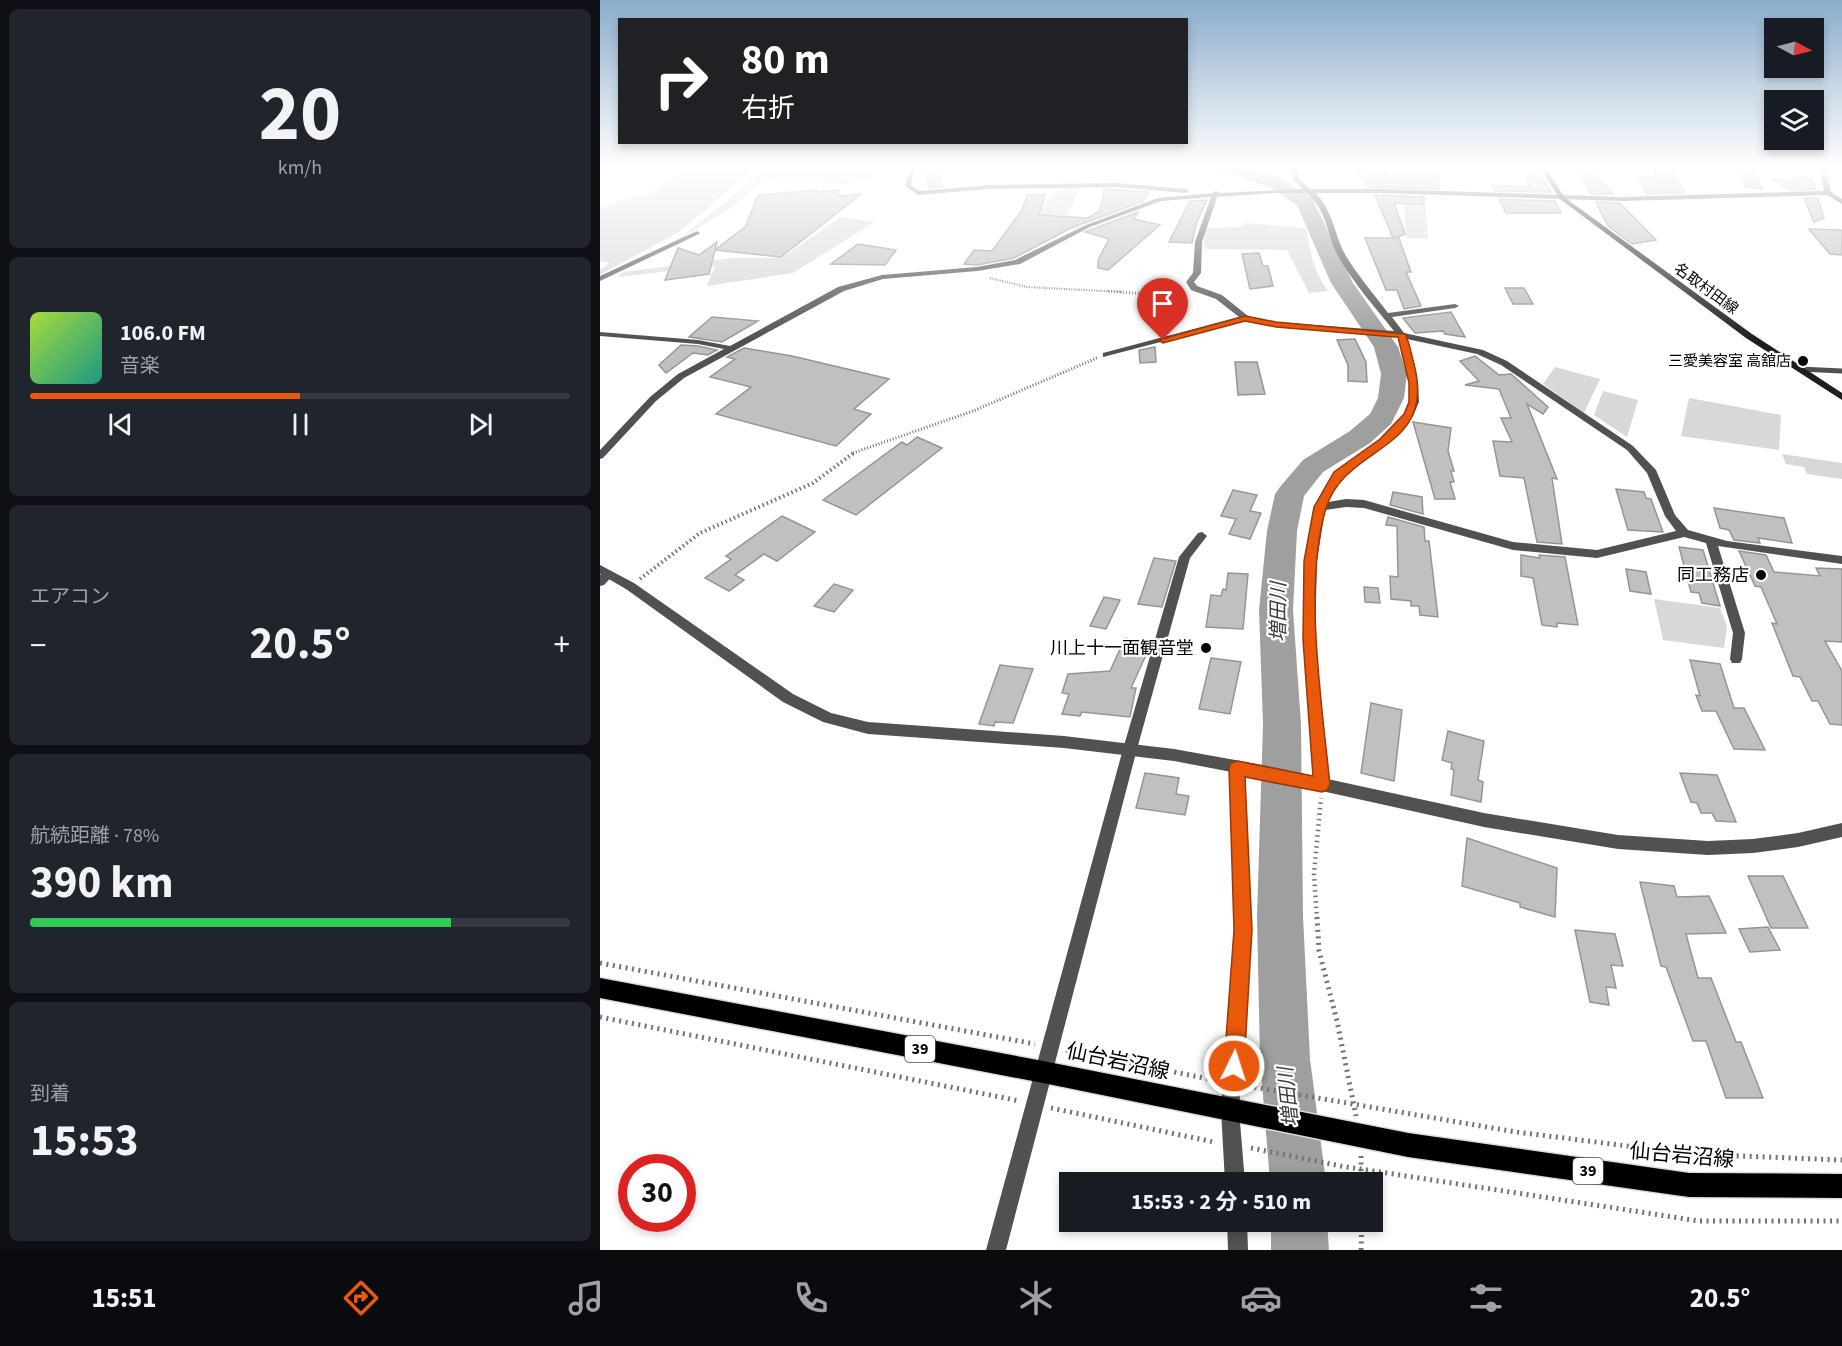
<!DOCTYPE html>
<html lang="ja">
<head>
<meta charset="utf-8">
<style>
	body { margin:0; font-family:"Source Sans 3","Noto Sans JP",sans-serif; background:#20242c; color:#f1f3f6; height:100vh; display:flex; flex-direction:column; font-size:22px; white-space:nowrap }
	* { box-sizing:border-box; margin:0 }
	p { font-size:20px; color:#9ea1a6 }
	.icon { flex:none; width:33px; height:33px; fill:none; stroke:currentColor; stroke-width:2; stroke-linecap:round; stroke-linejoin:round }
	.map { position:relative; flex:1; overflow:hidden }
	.details { display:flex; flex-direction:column; gap:9px; padding:9px; background:#0d0f14; width:600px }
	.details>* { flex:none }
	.hud { position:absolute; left:18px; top:18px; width:570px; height:126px; border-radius:0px; box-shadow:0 3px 9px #0003; background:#202124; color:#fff; overflow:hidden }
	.needle { width:39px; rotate:97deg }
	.controls { position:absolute; left:1164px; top:18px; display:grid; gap:12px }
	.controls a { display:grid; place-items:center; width:60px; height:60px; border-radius:0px; background:#171b24; box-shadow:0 3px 9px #0003; font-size:30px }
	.speed { position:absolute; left:18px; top:1154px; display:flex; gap:12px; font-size:30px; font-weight:700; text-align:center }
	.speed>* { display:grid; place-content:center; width:78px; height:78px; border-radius:50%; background:#171b24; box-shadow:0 3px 9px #0003; line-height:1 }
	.speed .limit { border:9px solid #d22; background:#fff; color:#111 }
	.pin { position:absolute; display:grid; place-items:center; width:51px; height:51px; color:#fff; margin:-62px -26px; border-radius:50% 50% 50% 0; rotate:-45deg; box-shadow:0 0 6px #0007 }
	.pin .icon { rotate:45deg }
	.me { position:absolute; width:66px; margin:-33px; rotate:4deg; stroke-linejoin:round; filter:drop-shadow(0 0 4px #0008) }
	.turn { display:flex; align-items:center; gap:21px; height:126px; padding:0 24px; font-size:27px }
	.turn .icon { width:78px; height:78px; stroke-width:2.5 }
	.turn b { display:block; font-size:42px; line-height:51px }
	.big { font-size:45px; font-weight:700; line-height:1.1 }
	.details .tile { flex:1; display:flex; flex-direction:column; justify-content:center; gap:9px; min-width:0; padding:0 21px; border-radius:9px; background:#20242c }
	.details .dial { align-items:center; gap:0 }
	.dial b { font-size:78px; line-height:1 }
	.song { display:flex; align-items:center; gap:18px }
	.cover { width:72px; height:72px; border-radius:9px; background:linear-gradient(135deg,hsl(80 70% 55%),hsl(170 70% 35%)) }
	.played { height:6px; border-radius:3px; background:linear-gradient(90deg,#ea580c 50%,#363941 50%) }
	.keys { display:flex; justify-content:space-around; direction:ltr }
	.heat { display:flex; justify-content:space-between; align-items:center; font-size:33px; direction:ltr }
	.charge { height:9px; border-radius:4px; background:linear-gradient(90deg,#34c759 78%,#363941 0) }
	.trip { position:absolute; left:459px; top:1172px; width:324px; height:60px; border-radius:0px; background:#171b24; box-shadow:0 3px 9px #0003; font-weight:700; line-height:60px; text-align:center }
	.tab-bar { display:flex; height:96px; justify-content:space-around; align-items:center; background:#090b0e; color:#9ea1a6 }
	.tab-bar .icon { width:42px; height:42px }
	.tab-bar .active { color:#ea580c }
	.tab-bar b { font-size:27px; color:#f1f3f6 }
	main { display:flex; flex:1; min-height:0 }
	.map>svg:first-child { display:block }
	.green { fill:#d8d8d8 }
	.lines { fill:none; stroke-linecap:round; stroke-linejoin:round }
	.river { fill:#9f9f9f; fill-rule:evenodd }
	.building { fill:#c0c0c0; stroke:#959595; stroke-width:1.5 }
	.primary-casing { stroke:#dbdbdb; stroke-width:3 }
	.path-far4 { stroke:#737373; stroke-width:2; stroke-dasharray:1 1.5; stroke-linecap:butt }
	.path-far3 { stroke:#737373; stroke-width:3; stroke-dasharray:1 2; stroke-linecap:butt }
	.path-far2 { stroke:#737373; stroke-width:4; stroke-dasharray:1.5 3; stroke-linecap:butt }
	.path-far1 { stroke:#737373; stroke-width:4.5; stroke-dasharray:1.5 4; stroke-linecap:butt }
	.path { stroke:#737373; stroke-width:5; stroke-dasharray:2 4.5; stroke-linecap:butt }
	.service { stroke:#515151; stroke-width:5 }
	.minor { fill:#515151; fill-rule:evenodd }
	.tertiary { fill:#515151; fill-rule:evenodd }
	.secondary { fill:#1e1e1e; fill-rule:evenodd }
	.primary { fill:#000; fill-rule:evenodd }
	.route { fill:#ea580c; stroke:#983908; stroke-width:1.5 }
	.poi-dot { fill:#000; stroke:#fff; stroke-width:2 }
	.labels { text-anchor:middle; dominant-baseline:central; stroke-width:4.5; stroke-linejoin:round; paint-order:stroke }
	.far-street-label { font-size:15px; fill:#000; stroke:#fff }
	.far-poi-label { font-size:15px; fill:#000; stroke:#fff; text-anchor:end }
	.shield { fill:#fff; stroke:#4c4c4c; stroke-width:1.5 }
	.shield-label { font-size:16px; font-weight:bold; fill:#000 }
	.poi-label { font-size:18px; fill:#000; stroke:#fff; text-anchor:end }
	.water-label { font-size:20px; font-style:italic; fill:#404040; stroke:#fff }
	.near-street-label { font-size:21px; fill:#000; stroke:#fff }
</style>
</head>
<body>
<main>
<section class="details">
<div class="tile dial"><b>20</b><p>km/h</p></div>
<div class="tile">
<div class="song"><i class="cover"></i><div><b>106.0 FM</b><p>音楽</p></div></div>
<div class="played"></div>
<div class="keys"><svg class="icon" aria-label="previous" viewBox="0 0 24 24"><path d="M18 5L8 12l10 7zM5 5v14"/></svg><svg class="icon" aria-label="pause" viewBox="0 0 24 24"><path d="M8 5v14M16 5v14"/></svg><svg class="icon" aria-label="next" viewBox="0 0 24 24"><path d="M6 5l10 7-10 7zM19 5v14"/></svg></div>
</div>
<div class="tile"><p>エアコン</p>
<div class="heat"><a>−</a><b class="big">20.5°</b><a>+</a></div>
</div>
<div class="tile"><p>航続距離 · 78%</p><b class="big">390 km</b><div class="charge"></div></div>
<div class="tile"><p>到着</p><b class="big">15:53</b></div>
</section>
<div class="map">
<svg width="1242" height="1250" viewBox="0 0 1242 1250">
	<rect width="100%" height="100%" fill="#fff"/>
	<g class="green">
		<polygon points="94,165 158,165 79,232 0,275 0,269 10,263 0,261 0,209 26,199 48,195"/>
		<polygon points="171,165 273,165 273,179 260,179 246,184 165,180 129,209 75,242"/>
		<polygon points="481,187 467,216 446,215 425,231 424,221 412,220 415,217 432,218 437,214 461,188"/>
		<polygon points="804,205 826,207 828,239 806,238"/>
		<polygon points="241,217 275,222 193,273 107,286 115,266 17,277 24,272 132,258 182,258"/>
		<path d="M647,223l59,5c4,24 8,44 22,63l-19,2 -22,-43 -82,-1 -1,-21 36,-1z"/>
		<polygon points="955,367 1000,379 984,413 943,384"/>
		<polygon points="1003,391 1038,400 1027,437 994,415"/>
		<polygon points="1089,398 1181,415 1179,450 1081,436"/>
		<polygon points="1182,454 1242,463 1242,479 1207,474 1204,467 1186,464"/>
		<polygon points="1054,599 1120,608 1127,626 1124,648 1063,640"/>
	</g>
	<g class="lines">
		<g class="river">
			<polygon points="613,165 639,165 682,179 712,198 753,283 798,347 807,374 804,398 791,424 770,443 723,472 704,496 697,531 693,610 701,724 703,916 710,1059 726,1182 670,1182 660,1059 657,916 663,724 659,610 667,531 675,494 680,487 703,460 750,431 770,414 778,398 781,374 774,347 731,283 697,205 670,187 616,169"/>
			<polygon points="671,1221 727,1221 729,1250 671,1250"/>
		</g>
	</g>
	<g class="building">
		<polygon points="323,165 337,165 343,187 329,188"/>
		<polygon points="977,165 986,165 1013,194 991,194"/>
		<polygon points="776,170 785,171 789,175 838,175 840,189 769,187 756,172"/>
		<polygon points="1054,171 1072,172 1085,193 1047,194 1037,176 1057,177"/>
		<polygon points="1137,171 1154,172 1163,189 1146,187"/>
		<polygon points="927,175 942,176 951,192 895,191 892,185 929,187"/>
		<polygon points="1195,176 1212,179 1215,189 1190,190 1172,179 1197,181"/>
		<polygon points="504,189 549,192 544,201 471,228 414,258 377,265 364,264 374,250 392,251 422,210 427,195 445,195 439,215 488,218 500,211"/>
		<polygon points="217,190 217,192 239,190 238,196 261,194 181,257 115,250 146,226 158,195"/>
		<polygon points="775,195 824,197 824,205 794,203 805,234 795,238 799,238 811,272 806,272 821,306 804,309 797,290 786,290 765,238 793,238"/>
		<polygon points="1204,198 1218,198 1224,218 1214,222"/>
		<polygon points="899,199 955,201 961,213 906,213"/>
		<polygon points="607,200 596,224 592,243 569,242 590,201"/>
		<polygon points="996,202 1020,203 1056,240 1032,244 1008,226"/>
		<polygon points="538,212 534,219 560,225 508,270 498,268 498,260 509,239 485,232"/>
		<polygon points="1209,229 1242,230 1242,255 1230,254"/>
		<polygon points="117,242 109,274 65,280 78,248 99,255"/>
		<polygon points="258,244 296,250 285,265 231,264"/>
		<polygon points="659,253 663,266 668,266 673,286 650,289 642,254"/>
		<polygon points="905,288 924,288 933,304 913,304"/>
		<polygon points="851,312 865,337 845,334 843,331 815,333 803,318"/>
		<polygon points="112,317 158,321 122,342 89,337"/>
		<polygon points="755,339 766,362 767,382 748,381 748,365 737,340"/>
		<polygon points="81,345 98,346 117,350 108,355 93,353 66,373 59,365"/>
		<polygon points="555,347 556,362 540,363 539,350"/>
		<polygon points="144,348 192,356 289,379 254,409 271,414 236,446 116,414 151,387 110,377 135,359 127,357"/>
		<polygon points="875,356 899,375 911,374 948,407 943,414 927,404 957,479 952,478 962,544 937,542 924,478 900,476 893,441 912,442 901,418 911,418 899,389 865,385 879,381 860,361"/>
		<polygon points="635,362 657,362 665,394 638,395"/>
		<polygon points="813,422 851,428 848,451 854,471 851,471 854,482 850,482 855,499 835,499"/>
		<polygon points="317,437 342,448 256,515 223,500 302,442 307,445"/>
		<polygon points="1016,489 1044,492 1046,498 1051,499 1063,532 1028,530"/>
		<polygon points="633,490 657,495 650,511 661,513 650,539 629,534 636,519 621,516"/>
		<polygon points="793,492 822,497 823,514 790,505"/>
		<polygon points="1114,508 1184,518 1192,543 1158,538 1160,543 1134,540 1129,530 1120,528"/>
		<polygon points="182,516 215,532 177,561 164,554 135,575 144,580 129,591 105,578 131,559 126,556"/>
		<polygon points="788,517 824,527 825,541 829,541 838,617 820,615 819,606 811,606 811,601 791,599 790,576 798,577 797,526 786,525"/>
		<polygon points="1079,547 1103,550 1120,606 1102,603 1099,593 1091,592"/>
		<polygon points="1139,551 1166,555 1174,572 1220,576 1216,568 1242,569 1242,642 1225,641 1242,671 1242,725 1230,724 1218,701 1212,701 1200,677 1193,676 1172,623 1177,624 1161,587 1155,586"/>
		<polygon points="921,555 940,558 939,555 965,557 978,625 957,623 957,627 942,625 933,578 921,576"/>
		<polygon points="554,558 576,561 562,607 538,604"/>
		<polygon points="1026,569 1046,572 1051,594 1030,591"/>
		<polygon points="628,573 648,574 643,629 606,627 611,595 621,596 623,589 626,590"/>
		<polygon points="234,584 253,590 234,612 214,606"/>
		<polygon points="764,587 778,588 780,603 765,602"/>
		<polygon points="504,597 520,600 506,629 490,626"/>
		<polygon points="525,638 551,644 531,688 536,688 530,717 482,712 480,716 462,714 469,694 462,693 468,674 510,671"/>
		<polygon points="611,658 641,662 630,714 599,709"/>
		<polygon points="1090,660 1120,664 1134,708 1144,708 1165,750 1134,749 1116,711 1102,711 1096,695 1100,696"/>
		<polygon points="400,665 433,669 413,723 395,722 394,726 379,724"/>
		<polygon points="771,703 802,710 794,781 761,773"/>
		<polygon points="848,731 884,741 878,780 883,782 881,802 851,795 854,770 851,769 852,763 842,760"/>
		<polygon points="545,773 579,778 576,794 589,796 585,815 536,808"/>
		<polygon points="1080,773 1117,775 1136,822 1116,821 1112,813 1101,813 1097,803 1091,802"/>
		<polygon points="867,838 957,868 955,917 920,907 920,903 862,886"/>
		<polygon points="1148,876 1183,876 1208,928 1171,928"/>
		<polygon points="1040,882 1074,886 1077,897 1109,896 1126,933 1086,934 1098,978 1111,978 1136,1042 1141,1042 1163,1098 1126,1098 1106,1041 1093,1041 1066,967 1061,966"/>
		<polygon points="1168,927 1180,950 1150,952 1139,929"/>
		<polygon points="975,930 1015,934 1023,966 1011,965 1016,988 1006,987 1009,1005 990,1002"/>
	</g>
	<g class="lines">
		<g class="primary-casing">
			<polygon id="primary" points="0,978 443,1061 808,1133 1089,1173 1242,1174 1242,1198 1089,1197 808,1157 443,1083 0,998"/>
		</g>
		<g class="path-far4">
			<polyline points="390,278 427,287 522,292"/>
			<polyline points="576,292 582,291"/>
		</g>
		<g class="path-far3">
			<polyline points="508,291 547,294 582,291"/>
			<polyline points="253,453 373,411 497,358"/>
		</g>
		<polyline class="path-far2" points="40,579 100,533 213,483 255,452"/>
		<polyline class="path-far1" points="717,919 714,874 721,798"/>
		<g class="path">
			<polyline points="717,917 719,951 737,1021 756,1116"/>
			<polyline points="0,963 435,1044"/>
			<polyline points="0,1017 420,1101"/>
			<polyline points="466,1050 614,1080"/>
			<polyline points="648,1086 916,1132 1091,1154 1242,1160"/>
			<polyline points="451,1108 614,1142"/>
			<polyline points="651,1148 741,1166 1099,1221 1242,1221"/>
			<polyline points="761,1156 761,1182"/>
			<polyline points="761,1250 762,1221"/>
		</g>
		<polyline class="service" points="1199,369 1242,371"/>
		<g class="minor">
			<polygon points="311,165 316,166 311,185 319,191 389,185 517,183 586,189 589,191 586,193 517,187 389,189 318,195 305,186"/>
			<path d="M690,165h6l4,15 10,9h71l241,8 202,-6 -5,-26h6l6,27 11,7v5l-15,-9 -205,6 -241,-8h-66c18,16 19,42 31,63 12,20 28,38 42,57l67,-9 4,2 -4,2 -63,9 12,16 79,17 24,11 126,85 23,24 19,45 13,15 39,11 115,15v8l-124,-18 27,87 -3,26 -2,4h-8l-2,-4 3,-26 -27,-90 -22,-6 -87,21 -84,-8 -149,-42 -18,-1 -21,3 -8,51 -2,79 13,145 -2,5 -5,1 -5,-1 -2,-5 -11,-145 2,-79 10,-54 19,-34 47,-34 23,-24 5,-13 1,-19 -12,-46 -122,-11 -31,-6 -142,37v-4l136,-36 -23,-18 -25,-9 -5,-8 7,-9 2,-31 16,-45 -50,4 -71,26 -70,37 -43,7 -94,8 -39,12 -160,87 -28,23 -53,57 -3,1v-9l50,-53 28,-23 46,-25 -26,-5 -98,-8v-4l98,8 32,6 108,-59 44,-12 95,-8 38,-7 71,-35 72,-27 55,-5 3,-2 3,2 84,-4 -9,-8zM675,193h32c20,18 19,38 30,61 15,28 39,54 57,77l-118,-9 -28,-6 -26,-21 -25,-9 -3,-4 7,-9 1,-31 15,-45zM807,339l70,15 24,11 126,85 20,23 18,43 11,15 -79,19 -84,-8 -149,-42 -18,-1 -18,3 14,-25 45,-34 26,-27 6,-14 -1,-19z"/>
			<polygon points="97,231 100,233 99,234 0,281 0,276"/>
			<polygon points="602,532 607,536 590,558 537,749 406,1250 386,1250 523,749 579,557 598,533"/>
			<polygon points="8,570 14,574 4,585 0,586 0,575"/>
			<polygon points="637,762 642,764 644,768 651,930 639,1110 645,1182 625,1182 621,1110 635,930 630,768 632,764"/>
			<polygon points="627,1221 647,1221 648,1250 628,1250"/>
		</g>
		<polygon class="tertiary" points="0,565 34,583 193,694 231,713 268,722 464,736 574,749 663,765 884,813 1018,835 1108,841 1153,839 1198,833 1242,823 1242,837 1198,847 1153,853 1108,855 1018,849 884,827 663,778 574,761 464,748 268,734 223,722 183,702 26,589 0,574"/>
		<polygon class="secondary" points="938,165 944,165 964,197 1152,334 1242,393 1242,400 1146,338 960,199"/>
		<use href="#primary" class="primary"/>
	</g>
	<linearGradient id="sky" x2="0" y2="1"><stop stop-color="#8baccb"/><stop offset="0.49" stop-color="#fff"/><stop offset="1" stop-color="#fff" stop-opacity="0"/></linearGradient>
	<rect width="1242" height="340" fill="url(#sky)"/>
	<path class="route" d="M645,316l31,6 129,12c5,9 6,20 9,30 23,89 -68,79 -88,144 -23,77 -4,196 4,277l-3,5 -5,2 -77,-15 7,153 -8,136 -3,7 -7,3 -7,-3 -3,-7 10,-136 -5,-162 2,-5 6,-2 76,15 -10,-136 1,-79 10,-54 20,-35 46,-33 24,-25 5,-12v-19l-11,-46h-3l-119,-10 -31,-6 -82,22 -5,-3z"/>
	<g class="poi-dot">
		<circle cx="1203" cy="361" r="6"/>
		<circle cx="1161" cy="575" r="6"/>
		<circle cx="606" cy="648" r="6"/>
	</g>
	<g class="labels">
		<g class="far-street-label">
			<text transform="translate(1106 289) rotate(36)">名取村田線</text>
		</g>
		<g class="far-poi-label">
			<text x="1191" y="361">三愛美容室 高舘店</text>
		</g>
		<g class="shield">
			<rect x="305" y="1036" width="30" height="26" rx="4.5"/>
			<rect x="973" y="1158" width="30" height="26" rx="4.5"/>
		</g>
		<g class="shield-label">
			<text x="320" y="1049">39</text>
			<text x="988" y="1171">39</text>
		</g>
		<g class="poi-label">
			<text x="1149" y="575">同工務店</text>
			<text x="594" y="648">川上十一面観音堂</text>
		</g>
		<g class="water-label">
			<text transform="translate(679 612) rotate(-90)">増田川</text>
			<text transform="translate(689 1097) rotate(-96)">増田川</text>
		</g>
		<g class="near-street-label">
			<text transform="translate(518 1061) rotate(12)">仙台岩沼線</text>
			<text transform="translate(1082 1155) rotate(5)">仙台岩沼線</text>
		</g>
	</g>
</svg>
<div class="controls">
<a><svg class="needle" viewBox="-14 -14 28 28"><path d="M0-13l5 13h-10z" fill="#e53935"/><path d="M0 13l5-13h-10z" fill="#9ea1a6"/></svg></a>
<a><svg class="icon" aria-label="layers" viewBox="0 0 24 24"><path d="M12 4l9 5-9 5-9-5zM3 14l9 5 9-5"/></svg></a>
</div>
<div class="speed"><div class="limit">30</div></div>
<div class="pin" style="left:563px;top:340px;background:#d93025"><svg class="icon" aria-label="arrive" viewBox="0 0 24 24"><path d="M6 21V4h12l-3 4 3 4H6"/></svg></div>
<svg class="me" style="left:634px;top:1066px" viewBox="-20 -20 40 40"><circle r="17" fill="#ea580c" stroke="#fff" stroke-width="3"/><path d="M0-11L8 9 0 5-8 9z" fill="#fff"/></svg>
<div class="trip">15:53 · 2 分 · 510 m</div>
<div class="hud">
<div class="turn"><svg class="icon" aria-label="right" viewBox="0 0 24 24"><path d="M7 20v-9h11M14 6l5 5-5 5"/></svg><div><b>80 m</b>右折</div></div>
</div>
</div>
</main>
<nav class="tab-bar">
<b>15:51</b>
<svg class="icon active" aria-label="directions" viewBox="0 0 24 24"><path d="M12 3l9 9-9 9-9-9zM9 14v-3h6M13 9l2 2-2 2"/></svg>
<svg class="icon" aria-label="music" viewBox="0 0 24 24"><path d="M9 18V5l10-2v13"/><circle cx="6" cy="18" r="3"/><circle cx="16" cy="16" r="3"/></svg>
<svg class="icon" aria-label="phone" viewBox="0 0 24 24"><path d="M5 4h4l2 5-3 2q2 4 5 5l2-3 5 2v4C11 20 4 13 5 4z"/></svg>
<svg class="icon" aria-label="climate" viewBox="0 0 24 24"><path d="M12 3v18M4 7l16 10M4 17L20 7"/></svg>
<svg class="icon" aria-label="car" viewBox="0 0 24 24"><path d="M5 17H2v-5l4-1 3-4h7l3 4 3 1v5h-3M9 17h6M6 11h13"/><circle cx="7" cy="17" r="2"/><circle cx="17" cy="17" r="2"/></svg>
<svg class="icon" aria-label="filters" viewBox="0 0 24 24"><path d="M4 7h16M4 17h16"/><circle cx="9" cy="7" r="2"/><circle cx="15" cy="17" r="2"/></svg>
<b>20.5°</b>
</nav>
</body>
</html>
